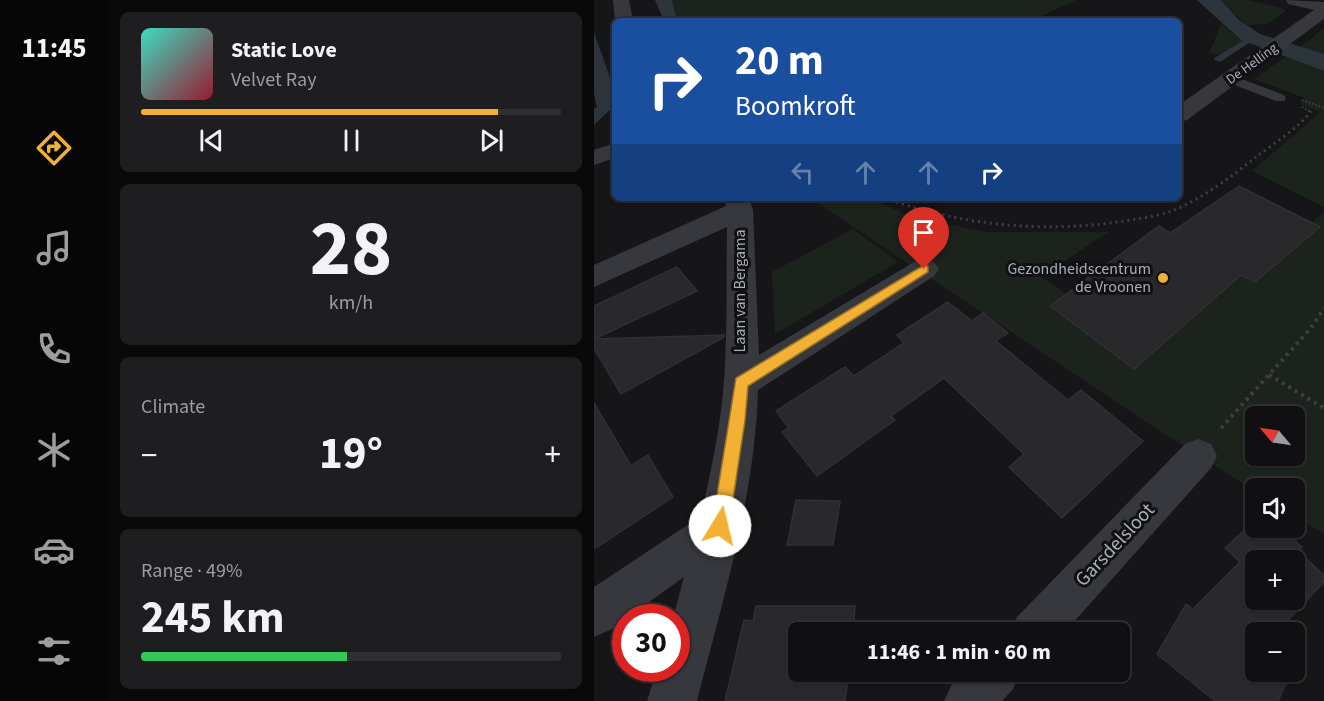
<!DOCTYPE html>
<html lang="en">
<head>
<meta charset="utf-8">
<style>
	body { margin:0; font-family:"Source Sans 3",sans-serif; background:#1e1e20; color:#f1f3f6; height:100vh; display:flex; flex-direction:column; font-size:22px; white-space:nowrap }
	* { box-sizing:border-box; margin:0 }
	p { font-size:20px; color:#9c9d9f }
	.icon { flex:none; width:33px; height:33px; fill:none; stroke:currentColor; stroke-width:2; stroke-linecap:round; stroke-linejoin:round }
	.map { position:relative; flex:1; overflow:hidden }
	.sheet { display:flex; flex-direction:column; gap:12px; padding:12px; background:#09090a; width:486px }
	.sheet>* { flex:none }
	.banner { position:absolute; left:18px; top:18px; width:570px; height:183px; border-radius:9px; box-shadow:0 2px 4px #0004,0 0 0 2px #303032; background:#1a4fa0; color:#fff; overflow:hidden }
	.needle { width:39px; rotate:299deg }
	.buttons { position:absolute; left:651px; top:406px; display:grid; gap:12px }
	.buttons a { display:grid; place-items:center; width:60px; height:60px; border-radius:9px; background:#101012; box-shadow:0 2px 4px #0004,0 0 0 2px #303032; font-size:30px }
	.speed { position:absolute; left:18px; top:604px; display:flex; gap:12px; font-size:30px; font-weight:700; text-align:center }
	.speed>* { display:grid; place-content:center; width:78px; height:78px; border-radius:50%; background:#101012; box-shadow:0 2px 4px #0004,0 0 0 2px #303032; line-height:1 }
	.speed .limit { border:9px solid #d22; background:#fff; color:#111 }
	.pin { position:absolute; display:grid; place-items:center; width:51px; height:51px; color:#fff; margin:-62px -26px; border-radius:50% 50% 50% 0; rotate:-45deg; box-shadow:0 0 6px #0007 }
	.pin .icon { rotate:45deg }
	.me { position:absolute; width:66px; margin:-33px; rotate:9deg; stroke-linejoin:round; filter:drop-shadow(0 0 4px #0008) }
	.turn { display:flex; align-items:center; gap:21px; height:126px; padding:0 24px; font-size:27px }
	.turn .icon { width:78px; height:78px; stroke-width:2.5 }
	.turn b { display:block; font-size:42px; line-height:51px }
	.lanes { display:flex; align-items:center; height:57px; padding:0 24px; background:#0003; justify-content:center; gap:30px; direction:ltr }
	.lanes .off { opacity:.35 }
	.big { font-size:45px; font-weight:700; line-height:1.1 }
	.sheet .widget { flex:1; display:flex; flex-direction:column; justify-content:center; gap:9px; min-width:0; padding:0 21px; border-radius:9px; background:#1e1e20 }
	.sheet .dial { align-items:center; gap:0 }
	.dial b { font-size:78px; line-height:1 }
	.song { display:flex; align-items:center; gap:18px }
	.cover { width:72px; height:72px; border-radius:9px; background:linear-gradient(135deg,hsl(170 70% 55%),hsl(350 70% 35%)) }
	.played { height:6px; border-radius:3px; background:linear-gradient(90deg,#f2b134 85%,#303032 85%) }
	.keys { display:flex; justify-content:space-around; direction:ltr }
	.heat { display:flex; justify-content:space-between; align-items:center; font-size:33px; direction:ltr }
	.charge { height:9px; border-radius:4px; background:linear-gradient(90deg,#34c759 49%,#303032 0) }
	.trip { position:absolute; left:194px; top:622px; width:342px; height:60px; border-radius:9px; background:#101012; box-shadow:0 2px 4px #0004,0 0 0 2px #303032; font-weight:700; line-height:60px; text-align:center }
	main { display:flex; flex:1; min-height:0 }
	.tab-bar { display:flex; flex-direction:column; width:108px; justify-content:space-around; align-items:center; background:#060607; color:#9c9d9f }
	.tab-bar .icon { width:42px; height:42px }
	.tab-bar .selected { color:#f2b134 }
	.tab-bar b { font-size:27px; color:#f1f3f6 }
	.map>svg:first-child { display:block }
	.green { fill:#1c231d; fill-rule:evenodd }
	.water { fill:#2c353c }
	.building { fill:#29292c; stroke:#303034; stroke-width:1.5; fill-rule:evenodd }
	.lines { fill:none; stroke-linecap:round; stroke-linejoin:round }
	.path-far2 { stroke:#3d3f44; stroke-width:2; stroke-dasharray:1.5 2; stroke-linecap:butt }
	.path-far1 { stroke:#3d3f44; stroke-width:3; stroke-dasharray:2 4; stroke-linecap:butt }
	.path { stroke:#3d3f44; stroke-width:4; stroke-dasharray:3 4.5; stroke-linecap:butt }
	.lane { fill:#37383d; fill-rule:evenodd }
	.street { fill:#37383d; fill-rule:evenodd }
	.route { fill:#f2b134; stroke:#9d7322; stroke-width:1.5 }
	.poi-dot { fill:#f2b134; stroke:#111113; stroke-width:2 }
	.labels { text-anchor:middle; dominant-baseline:central; stroke-width:6; stroke-linejoin:round; paint-order:stroke }
	.far-street-label { font-size:14px; fill:#a8adb8; stroke:#111113 }
	.poi-label { font-size:16px; fill:#a8adb8; stroke:#111113; text-anchor:end }
	.street-label { font-size:16px; fill:#a8adb8; stroke:#111113 }
	.near-street-label { font-size:20px; fill:#a8adb8; stroke:#111113 }
</style>
</head>
<body>
<main>
<nav class="tab-bar">
<b>11:45</b>
<svg class="icon selected" aria-label="directions" viewBox="0 0 24 24"><path d="M12 3l9 9-9 9-9-9zM9 14v-3h6M13 9l2 2-2 2"/></svg>
<svg class="icon" aria-label="music" viewBox="0 0 24 24"><path d="M9 18V5l10-2v13"/><circle cx="6" cy="18" r="3"/><circle cx="16" cy="16" r="3"/></svg>
<svg class="icon" aria-label="phone" viewBox="0 0 24 24"><path d="M5 4h4l2 5-3 2q2 4 5 5l2-3 5 2v4C11 20 4 13 5 4z"/></svg>
<svg class="icon" aria-label="climate" viewBox="0 0 24 24"><path d="M12 3v18M4 7l16 10M4 17L20 7"/></svg>
<svg class="icon" aria-label="car" viewBox="0 0 24 24"><path d="M5 17H2v-5l4-1 3-4h7l3 4 3 1v5h-3M9 17h6M6 11h13"/><circle cx="7" cy="17" r="2"/><circle cx="17" cy="17" r="2"/></svg>
<svg class="icon" aria-label="filters" viewBox="0 0 24 24"><path d="M4 7h16M4 17h16"/><circle cx="9" cy="7" r="2"/><circle cx="15" cy="17" r="2"/></svg>
</nav>
<section class="sheet">
<div class="widget">
<div class="song"><i class="cover"></i><div><b>Static Love</b><p>Velvet Ray</p></div></div>
<div class="played"></div>
<div class="keys"><svg class="icon" aria-label="previous" viewBox="0 0 24 24"><path d="M18 5L8 12l10 7zM5 5v14"/></svg><svg class="icon" aria-label="pause" viewBox="0 0 24 24"><path d="M8 5v14M16 5v14"/></svg><svg class="icon" aria-label="next" viewBox="0 0 24 24"><path d="M6 5l10 7-10 7zM19 5v14"/></svg></div>
</div>
<div class="widget dial"><b>28</b><p>km/h</p></div>
<div class="widget"><p>Climate</p>
<div class="heat"><a>−</a><b class="big">19°</b><a>+</a></div>
</div>
<div class="widget"><p>Range · 49%</p><b class="big">245 km</b><div class="charge"></div></div>
</section>
<div class="map">
<svg width="730" height="701" viewBox="0 0 730 701">
	<rect width="100%" height="100%" fill="#161618"/>
	<g class="green">
		<polygon points="78,0 482,0 437,21 83,21"/>
		<polygon points="627,0 654,0 688,8 692,11 674,24 652,25"/>
		<polygon points="627,24 648,41 625,55 616,52"/>
		<polygon points="730,28 730,54 705,48"/>
		<polygon points="694,55 730,71 730,207 658,171 727,112 706,104 711,98 660,79"/>
		<path d="M216,198h60l41,19 76,15h121l-67,45 105,70 97,-85 14,8 67,-58v322l-29,-18 -1,-27h-38l-1,2 -92,-58zM662,417h38v39h-38z"/>
		<polygon points="259,229 304,262 181,334 178,272"/>
	</g>
	<g class="water">
		<polygon points="61,0 78,0 83,21 70,21"/>
		<polygon points="603,0 627,0 645,20 666,34 730,54 730,71 655,43 626,62 619,59 648,41"/>
		<polygon points="0,32 21,92 21,105 0,125 0,109 3,107 0,93"/>
	</g>
	<g class="building">
		<polygon points="645,186 726,227 661,282 647,275 540,369 456,306 565,226 576,233"/>
		<polygon points="83,267 103,291 0,339 130,335 130,337 27,394 0,348 0,306"/>
		<polygon points="354,302 378,321 389,313 414,333 402,341 474,400 487,390 549,441 468,518 415,467 430,454 350,378 297,416 301,420 223,476 188,432 195,428 182,411 251,367 260,376 310,343 303,335"/>
		<polygon points="0,403 37,466 54,455 79,497 0,549"/>
		<polygon points="202,500 246,501 239,545 193,545"/>
		<path d="M653,528h34l21,19 -4,4 26,24v7l-48,51h-20v39h19l12,9 -9,20h-63l-58,-47 29,-50 7,5 47,-47 -15,-14zM662,561h38v39h-38z"/>
		<polygon points="162,606 261,606 259,633 204,633 204,672 255,672 251,701 131,701 150,620 159,621"/>
	</g>
	<g class="lines">
		<g class="path-far2">
			<polyline points="708,100 730,108"/>
			<polyline points="708,107 717,112"/>
		</g>
		<path class="path-far1" d="M291,198c75,27 154,35 233,24 18,-3 37,-5 54,-11 30,-12 59,-34 84,-54 17,-13 44,-30 55,-46"/>
		<g class="path">
			<polyline points="675,375 730,408"/>
			<polyline points="627,428 717,328 730,308"/>
		</g>
		<polygon class="lane" points="637,75 690,95 692,98 690,101 682,101 633,82 633,76"/>
		<g class="street">
			<polygon points="19,0 35,0 39,21 21,21"/>
			<polygon points="692,0 730,2 730,19 593,120 585,122 585,105 720,10 694,4"/>
			<polygon points="21,143 21,158 0,165 0,150"/>
			<path d="M129,198h26l4,12 6,145 155,-93 10,-3 10,3 5,7 -5,7 -176,114c-3,106 -35,209 -61,311h-50l10,-32h19v-51h-3l11,-41 -74,53 -16,7v-50l107,-71c9,-41 18,-82 22,-123 5,-55 3,-111 4,-166l-133,60v-22l132,-59z"/>
			<polygon points="604,439 617,444 623,456 617,468 470,633 416,633 423,617 591,444"/>
			<polygon points="369,672 426,672 419,689 408,701 350,701 358,684"/>
		</g>
	</g>
	<polygon class="route" points="330,265 334,266 334,272 154,386 151,420 135,526 132,532 126,535 120,532 118,526 142,378"/>
	<circle class="poi-dot" cx="569" cy="278" r="6"/>
	<g class="labels">
		<g class="far-street-label">
			<text transform="translate(658 64) rotate(-36)">De Helling</text>
		</g>
		<g class="poi-label">
			<text x="557" y="269">Gezondheidscentrum<tspan x="557" dy="18">de Vroonen</tspan></text>
		</g>
		<g class="street-label">
			<text transform="translate(146 291) rotate(-90)">Laan van Bergama</text>
		</g>
		<g class="near-street-label">
			<text transform="translate(521 545) rotate(-47)">Garsdelsloot</text>
		</g>
	</g>
</svg>
<div class="buttons">
<a><svg class="needle" viewBox="-14 -14 28 28"><path d="M0-13l5 13h-10z" fill="#e53935"/><path d="M0 13l5-13h-10z" fill="#9c9d9f"/></svg></a>
<a><svg class="icon" aria-label="sound" viewBox="0 0 24 24"><path d="M4 9h4l5-4v14l-5-4H4zM17 9q2 3 0 6"/></svg></a>
<a>+</a>
<a>−</a>
</div>
<div class="speed"><div class="limit">30</div></div>
<div class="pin" style="left:330px;top:269px;background:#d93025"><svg class="icon" aria-label="arrive" viewBox="0 0 24 24"><path d="M6 21V4h12l-3 4 3 4H6"/></svg></div>
<svg class="me" style="left:126px;top:526px" viewBox="-20 -20 40 40"><circle r="19" fill="#fff"/><path d="M0-13L10 11 0 6-10 11z" fill="#f2b134"/></svg>
<div class="trip">11:46 · 1 min · 60 m</div>
<div class="banner">
<div class="turn"><svg class="icon" aria-label="right" viewBox="0 0 24 24"><path d="M7 20v-9h11M14 6l5 5-5 5"/></svg><div><b>20 m</b>Boomkroft</div></div>
<div class="lanes"><svg class="icon off" aria-label="left" viewBox="0 0 24 24"><path d="M17 20v-9H6M10 6l-5 5 5 5"/></svg><svg class="icon off" aria-label="ahead" viewBox="0 0 24 24"><path d="M12 20V5M6 11l6-6 6 6"/></svg><svg class="icon off" aria-label="ahead" viewBox="0 0 24 24"><path d="M12 20V5M6 11l6-6 6 6"/></svg><svg class="icon" aria-label="right" viewBox="0 0 24 24"><path d="M7 20v-9h11M14 6l5 5-5 5"/></svg></div>
</div>
</div>
</main>
</body>
</html>
